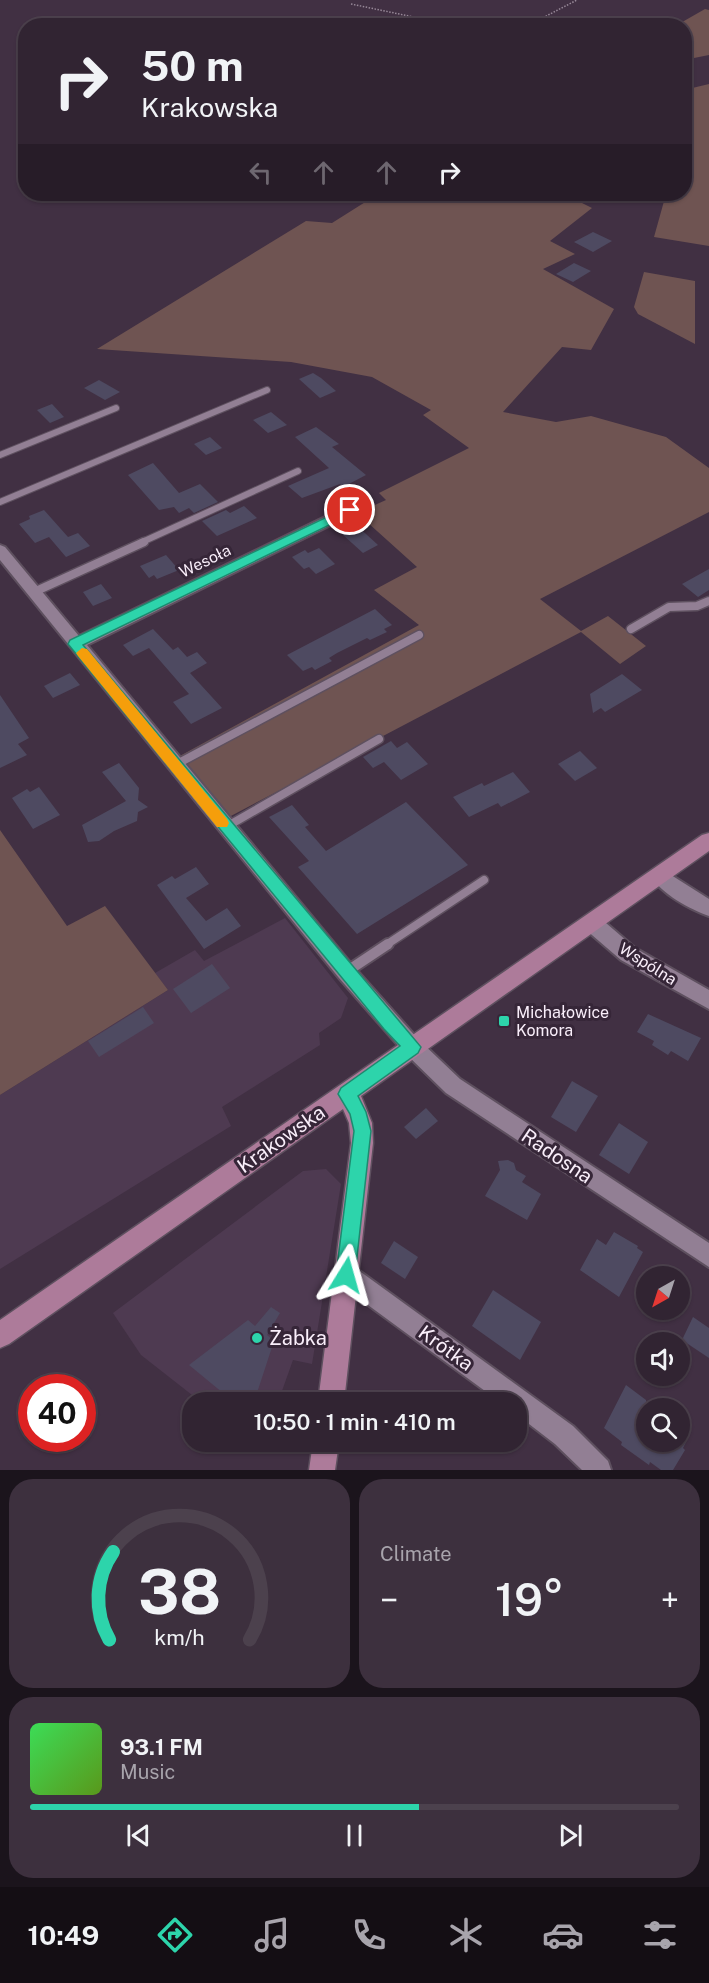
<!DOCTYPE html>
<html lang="en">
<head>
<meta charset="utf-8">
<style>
	body { margin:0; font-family:"Public Sans",sans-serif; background:#3d303e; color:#f1f3f6; height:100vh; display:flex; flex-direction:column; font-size:22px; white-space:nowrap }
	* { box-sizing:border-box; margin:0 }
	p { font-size:20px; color:#a8a4ac }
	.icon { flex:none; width:33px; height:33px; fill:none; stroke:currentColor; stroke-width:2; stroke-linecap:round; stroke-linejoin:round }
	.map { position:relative; height:1470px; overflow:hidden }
	.sheet { display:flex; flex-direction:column; gap:9px; padding:9px; background:#1b141c; flex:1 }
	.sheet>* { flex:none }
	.banner { position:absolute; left:18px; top:18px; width:674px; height:183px; border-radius:24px; box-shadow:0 2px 4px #0004,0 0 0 2px #4c414d; background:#312432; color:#f1f3f6; overflow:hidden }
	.needle { width:39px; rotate:219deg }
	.tools { position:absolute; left:636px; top:1266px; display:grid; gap:12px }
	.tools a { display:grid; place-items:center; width:54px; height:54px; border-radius:50%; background:#312432; box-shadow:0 2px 4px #0004,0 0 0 2px #4c414d; font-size:30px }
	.speed { position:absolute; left:18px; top:1374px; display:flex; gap:12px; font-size:30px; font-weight:700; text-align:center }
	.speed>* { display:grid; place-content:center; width:78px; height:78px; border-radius:50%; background:#312432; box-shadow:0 2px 4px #0004,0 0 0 2px #4c414d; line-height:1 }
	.speed .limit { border:9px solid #d22; background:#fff; color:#111 }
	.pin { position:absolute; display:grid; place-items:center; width:51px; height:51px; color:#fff; margin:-26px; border:3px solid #fff; border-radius:50%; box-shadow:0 2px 6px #0007 }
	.me { position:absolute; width:66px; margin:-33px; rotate:8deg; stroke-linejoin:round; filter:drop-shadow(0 0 4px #0008) }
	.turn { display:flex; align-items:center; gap:21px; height:126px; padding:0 24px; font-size:27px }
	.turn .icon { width:78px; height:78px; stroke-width:2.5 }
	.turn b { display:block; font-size:42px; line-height:51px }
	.lanes { display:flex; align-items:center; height:57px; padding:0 24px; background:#0003; justify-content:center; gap:30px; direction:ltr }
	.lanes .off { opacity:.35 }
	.big { font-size:45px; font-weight:600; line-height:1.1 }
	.sheet .tile { flex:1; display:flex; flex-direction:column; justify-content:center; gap:9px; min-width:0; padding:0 21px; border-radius:24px; background:#3d303e }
	.sheet .dial { align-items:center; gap:0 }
	.dial svg { height:156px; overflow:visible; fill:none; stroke:#4c414d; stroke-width:7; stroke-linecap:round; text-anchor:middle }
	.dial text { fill:#f1f3f6; stroke:none }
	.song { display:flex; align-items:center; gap:18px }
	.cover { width:72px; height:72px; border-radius:9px; background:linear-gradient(135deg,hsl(130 70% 55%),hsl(90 70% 35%)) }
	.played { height:6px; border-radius:3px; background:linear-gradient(90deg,#2dd4ab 60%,#4c414d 60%) }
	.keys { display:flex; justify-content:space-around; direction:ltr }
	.heat { display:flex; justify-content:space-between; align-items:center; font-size:33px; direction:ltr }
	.sheet .tiles { flex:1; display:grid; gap:9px; grid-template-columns:1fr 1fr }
	.tile:last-child { grid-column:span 2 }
	.trip { position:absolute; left:182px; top:1392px; width:345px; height:60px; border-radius:24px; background:#312432; box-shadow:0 2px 4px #0004,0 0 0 2px #4c414d; font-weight:600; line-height:60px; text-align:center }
	.dock { display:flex; height:96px; justify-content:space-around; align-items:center; background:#140e14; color:#a8a4ac }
	.dock .icon { width:42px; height:42px }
	.dock .active { color:#2dd4ab }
	.dock b { font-size:27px; color:#f1f3f6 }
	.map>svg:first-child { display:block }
	.built { fill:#4e3a51 }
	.green { fill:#6f5452 }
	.building { fill:#4e4a61 }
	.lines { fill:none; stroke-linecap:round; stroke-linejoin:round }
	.lane-far2-casing { stroke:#5e505f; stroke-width:8 }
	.lane-far1-casing { stroke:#5e505f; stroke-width:11 }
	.lane-casing { stroke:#5e505f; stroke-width:14 }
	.street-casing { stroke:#5e505f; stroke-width:4 }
	.secondary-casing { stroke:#5e505f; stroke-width:3 }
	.path { stroke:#978898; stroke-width:1.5; stroke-dasharray:1.5 1.5; stroke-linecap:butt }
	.lane-far2 { stroke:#927f94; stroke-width:6 }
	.lane-far1 { stroke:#927f94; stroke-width:8 }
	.lane { stroke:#927f94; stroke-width:10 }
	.street { fill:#927f94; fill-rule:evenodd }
	.secondary { fill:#ad7b9a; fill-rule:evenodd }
	.route { fill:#2dd4ab; stroke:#1d8a6f; stroke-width:1.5 }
	.slow { fill:#f59e0b }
	.poi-dot { fill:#2dd4ab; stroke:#362638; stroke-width:2 }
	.labels { text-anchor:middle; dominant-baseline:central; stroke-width:6; stroke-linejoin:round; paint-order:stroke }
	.street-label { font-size:16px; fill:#f9eefa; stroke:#362638 }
	.poi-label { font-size:16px; fill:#f9eefa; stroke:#362638; text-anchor:start }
	.near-street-label { font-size:20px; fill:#f9eefa; stroke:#362638 }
	.near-poi-label { font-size:20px; fill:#f9eefa; stroke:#362638; text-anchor:start }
</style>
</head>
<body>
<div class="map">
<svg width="709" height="1470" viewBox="0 0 709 1470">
	<rect width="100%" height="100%" fill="#413043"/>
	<g class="built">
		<polygon points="285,918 348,998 341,1018 319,1033 320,1045 222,1107 231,1126 0,1269 0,1095 168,990 155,973 195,950 204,961"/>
		<polygon points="326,1169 341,1184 312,1364 293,1360 278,1402 201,1402 141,1355 113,1313 303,1171"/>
	</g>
	<g class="green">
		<polygon points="705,9 709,10 709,55 684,60 684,26 677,25"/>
		<polygon points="709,84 709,246 654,237 666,194 684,194 684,90"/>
		<polygon points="378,194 564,194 592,208 550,241 575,254 543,269 614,309 591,350 562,347 503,412 556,422 591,416 666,437 709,468 709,512 540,599 581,631 608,616 646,646 620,664 581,632 229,817 178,757 419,625 374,590 417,567 357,513 386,500 379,493 469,448 423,415 431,410 372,377 291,362 97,349 306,221 332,223"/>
		<polygon points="644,272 695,281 695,344 638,314 634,307"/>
		<polygon points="0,830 67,926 105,906 168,990 0,1095"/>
	</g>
	<g class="building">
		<polygon points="593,232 612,241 593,252 574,242"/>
		<polygon points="574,263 591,271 573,282 556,274"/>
		<polygon points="313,373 321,378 336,391 320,398 299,379"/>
		<polygon points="99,380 120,392 105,400 84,388"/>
		<polygon points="52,404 64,417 50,423 37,410"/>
		<polygon points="271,412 287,425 268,433 253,420"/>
		<polygon points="316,427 339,444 332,447 366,475 343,487 340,484 302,498 288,486 329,468 295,437"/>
		<polygon points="210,437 222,448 206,455 194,444"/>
		<polygon points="153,463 179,493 200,484 218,502 194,513 189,508 179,513 174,507 159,510 128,475"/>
		<polygon points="244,506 257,518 217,536 202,521 226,510 230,513"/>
		<polygon points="44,510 68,537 78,533 90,546 66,557 49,537 35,543 19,524 30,519 29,516"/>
		<polygon points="357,526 366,534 378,545 363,553 342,534"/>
		<polygon points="319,548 335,564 316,574 309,567 304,569 292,557 305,550 308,553"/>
		<polygon points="166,555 179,570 157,579 154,575 149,578 140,566"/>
		<polygon points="709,569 709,590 698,597 682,584"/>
		<polygon points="101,584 112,598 93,606 83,592"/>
		<polygon points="375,609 392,625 384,629 387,632 370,640 367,638 337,653 329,658 332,661 315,670 312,667 303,671 287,655"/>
		<polygon points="153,629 173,650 178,647 187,657 197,652 207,663 190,673 222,708 191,724 173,702 189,694 149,648 133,656 123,645"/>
		<polygon points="70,673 80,685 53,698 44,686"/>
		<polygon points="622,674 642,690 605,712 601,708 593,713 590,694"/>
		<polygon points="0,695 29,738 18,744 27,755 0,768"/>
		<polygon points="391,741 397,748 407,742 428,764 401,780 384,762 373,768 363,757"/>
		<polygon points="580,751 597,768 575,781 558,764"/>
		<polygon points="119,763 139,788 138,800 148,807 138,812 137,821 114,831 99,841 88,842 82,825 126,801 102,772"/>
		<polygon points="513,772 530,792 501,807 498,803 469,817 453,797 482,783 484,786"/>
		<polygon points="39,787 60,815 33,829 12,798 27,789 30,792"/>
		<polygon points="406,802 468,865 357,934 298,867 309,861 269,817 292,805 309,825 305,827 326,851"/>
		<polygon points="196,867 209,884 186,898 206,921 227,908 241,926 204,949 157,885 172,876 175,879"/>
		<polygon points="212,964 230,988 191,1013 173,989"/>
		<polygon points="143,1007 154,1023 99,1057 88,1041"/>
		<polygon points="648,1014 701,1038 688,1061 671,1051 668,1055 652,1045 654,1041 637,1032"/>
		<polygon points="572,1081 598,1096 576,1132 551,1117"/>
		<polygon points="426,1108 438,1121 416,1139 404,1127"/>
		<polygon points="619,1123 648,1142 629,1174 599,1155"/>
		<polygon points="508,1160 514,1163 516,1170 526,1176 522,1182 541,1194 527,1220 485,1196 500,1170 498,1161"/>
		<polygon points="614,1232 638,1246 637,1248 643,1252 619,1297 580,1270 597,1239 606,1245"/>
		<polygon points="394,1241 418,1257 405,1279 381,1263"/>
		<polygon points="493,1290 541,1322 520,1360 472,1326"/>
		<polygon points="271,1307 280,1313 267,1335 274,1341 254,1402 234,1402 189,1365 248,1320 255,1326"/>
		<polygon points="693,1317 709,1328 709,1358 682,1340"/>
		<polygon points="626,1385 646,1400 646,1442 686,1442 683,1448 685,1450 673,1470 661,1470 650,1462 649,1465 621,1445 622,1442 604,1428"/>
	</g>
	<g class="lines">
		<g class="lane-far2-casing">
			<g id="lane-far2">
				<polyline points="0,455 116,408"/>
				<polyline points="0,502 267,390"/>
				<polyline points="140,543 298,471"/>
			</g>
		</g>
		<g class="lane-far1-casing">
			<g id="lane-far1">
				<polyline points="34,592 144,542"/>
				<polyline points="631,629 669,607 697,606 709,601"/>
				<polyline points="175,765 419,635"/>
				<polyline points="226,827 379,739"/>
				<polyline points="386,945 484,880"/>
			</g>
		</g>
		<g class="lane-casing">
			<polyline id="lane" points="346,972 388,944"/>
		</g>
		<g class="street-casing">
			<g id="street">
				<polygon points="350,505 355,507 357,510 355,513 87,645 353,966 418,1039 460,1079 709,1243 709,1267 446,1093 404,1052 339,978 0,560 0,545 5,547 79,636"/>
				<path d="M660,868l49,31v17c-18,-6 -49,-23 -58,-40l3,-5z"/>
				<polygon points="592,915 599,917 635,948 709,990 709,1009 621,960 585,929 583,923 585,917"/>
				<polygon points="346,1264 354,1267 573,1426 608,1461 611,1470 582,1470 555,1444 516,1414 516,1402 500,1402 338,1283 335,1275 338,1267"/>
			</g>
		</g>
		<g class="secondary-casing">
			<g id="secondary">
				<polygon points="709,833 709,851 361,1096 372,1123 373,1143 344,1402 318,1402 351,1143 349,1123 343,1109 9,1344 0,1348 0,1320 702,835"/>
				<polygon points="313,1442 339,1442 335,1470 309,1470"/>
			</g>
		</g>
		<g class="path">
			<polyline points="351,4 457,26"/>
			<polyline points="527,26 577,0"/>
		</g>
		<use href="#lane-far2" class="lane-far2"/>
		<use href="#lane-far1" class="lane-far1"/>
		<use href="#lane" class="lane"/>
		<use href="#street" class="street"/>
		<use href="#secondary" class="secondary"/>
	</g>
	<polygon class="route" points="350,506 356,510 354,513 83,645 421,1047 418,1053 358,1096 366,1112 371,1131 355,1275 352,1282 346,1284 339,1282 336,1275 354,1131 350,1114 338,1094 341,1088 400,1046 384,1029 68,644 70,640"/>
	<polygon class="slow" points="82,648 87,649 227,819 229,823 227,827 217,827 78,656 76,653"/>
	<g class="poi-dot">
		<rect x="498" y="1015" width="12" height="12" rx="3"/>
		<circle cx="257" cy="1338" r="6"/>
	</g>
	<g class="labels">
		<g class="street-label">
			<text transform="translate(205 561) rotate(-26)">Wesoła</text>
			<text transform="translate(648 964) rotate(32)">Wspólna</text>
		</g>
		<g class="poi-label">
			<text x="516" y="1012">Michałowice<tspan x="516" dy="18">Komora</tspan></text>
		</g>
		<g class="near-street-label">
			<text transform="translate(281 1139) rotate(-35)">Krakowska</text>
			<text transform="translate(557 1156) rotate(34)">Radosna</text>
			<text transform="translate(446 1348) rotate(36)">Krótka</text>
		</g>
		<g class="near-poi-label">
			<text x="269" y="1338">Żabka</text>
		</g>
	</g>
</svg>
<div class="tools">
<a><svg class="needle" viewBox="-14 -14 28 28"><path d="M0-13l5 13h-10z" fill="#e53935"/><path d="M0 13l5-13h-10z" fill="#a8a4ac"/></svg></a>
<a><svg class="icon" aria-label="sound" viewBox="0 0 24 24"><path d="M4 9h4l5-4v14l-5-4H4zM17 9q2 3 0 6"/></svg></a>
<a><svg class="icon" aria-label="search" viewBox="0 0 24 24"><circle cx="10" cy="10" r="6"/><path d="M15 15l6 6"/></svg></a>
</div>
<div class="speed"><div class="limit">40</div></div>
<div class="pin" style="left:350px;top:510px;background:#d93025"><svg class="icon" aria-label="arrive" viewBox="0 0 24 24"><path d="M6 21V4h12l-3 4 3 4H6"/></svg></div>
<svg class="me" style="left:346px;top:1275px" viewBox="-20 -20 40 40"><path d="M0-17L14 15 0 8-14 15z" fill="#2dd4ab" stroke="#fff" stroke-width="4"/></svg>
<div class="trip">10:50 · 1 min · 410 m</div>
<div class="banner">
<div class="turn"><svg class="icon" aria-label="right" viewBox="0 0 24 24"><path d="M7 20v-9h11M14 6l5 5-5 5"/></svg><div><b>50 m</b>Krakowska</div></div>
<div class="lanes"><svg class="icon off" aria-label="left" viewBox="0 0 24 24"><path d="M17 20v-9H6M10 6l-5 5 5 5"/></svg><svg class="icon off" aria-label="ahead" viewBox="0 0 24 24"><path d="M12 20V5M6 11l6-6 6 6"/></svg><svg class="icon off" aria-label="ahead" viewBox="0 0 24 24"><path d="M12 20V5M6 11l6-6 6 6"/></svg><svg class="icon" aria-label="right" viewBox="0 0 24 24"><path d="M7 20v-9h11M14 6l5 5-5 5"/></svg></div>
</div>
</div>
<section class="sheet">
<div class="tiles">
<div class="tile dial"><svg viewBox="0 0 100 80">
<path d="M14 69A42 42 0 1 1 86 69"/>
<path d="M14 69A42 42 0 0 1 16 24" stroke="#2dd4ab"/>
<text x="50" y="56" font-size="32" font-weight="700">38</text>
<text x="50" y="72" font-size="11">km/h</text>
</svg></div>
<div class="tile"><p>Climate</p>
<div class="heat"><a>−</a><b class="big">19°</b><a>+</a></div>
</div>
<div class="tile">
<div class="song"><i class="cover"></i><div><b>93.1 FM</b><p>Music</p></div></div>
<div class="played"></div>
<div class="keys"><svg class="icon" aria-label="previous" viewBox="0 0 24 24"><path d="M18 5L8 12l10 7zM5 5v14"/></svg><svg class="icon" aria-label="pause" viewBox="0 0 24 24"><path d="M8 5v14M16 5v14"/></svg><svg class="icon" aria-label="next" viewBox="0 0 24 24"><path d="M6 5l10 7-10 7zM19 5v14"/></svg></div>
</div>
</div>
</section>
<nav class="dock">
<b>10:49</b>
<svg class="icon active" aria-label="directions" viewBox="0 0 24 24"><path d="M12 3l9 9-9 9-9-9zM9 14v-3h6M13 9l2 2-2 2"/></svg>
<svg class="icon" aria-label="music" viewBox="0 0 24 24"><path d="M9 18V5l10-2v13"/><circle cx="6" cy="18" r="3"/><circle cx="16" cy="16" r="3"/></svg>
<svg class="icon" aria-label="phone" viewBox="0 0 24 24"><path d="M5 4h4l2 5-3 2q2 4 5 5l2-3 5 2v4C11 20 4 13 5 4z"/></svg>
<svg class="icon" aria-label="climate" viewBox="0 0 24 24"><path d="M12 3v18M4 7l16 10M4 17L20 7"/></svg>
<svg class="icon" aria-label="car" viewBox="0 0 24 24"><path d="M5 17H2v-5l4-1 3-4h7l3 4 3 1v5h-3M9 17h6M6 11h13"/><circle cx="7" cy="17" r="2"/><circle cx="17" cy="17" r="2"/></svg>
<svg class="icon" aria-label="filters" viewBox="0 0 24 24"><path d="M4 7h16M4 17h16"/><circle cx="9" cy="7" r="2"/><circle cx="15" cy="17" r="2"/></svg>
</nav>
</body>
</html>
